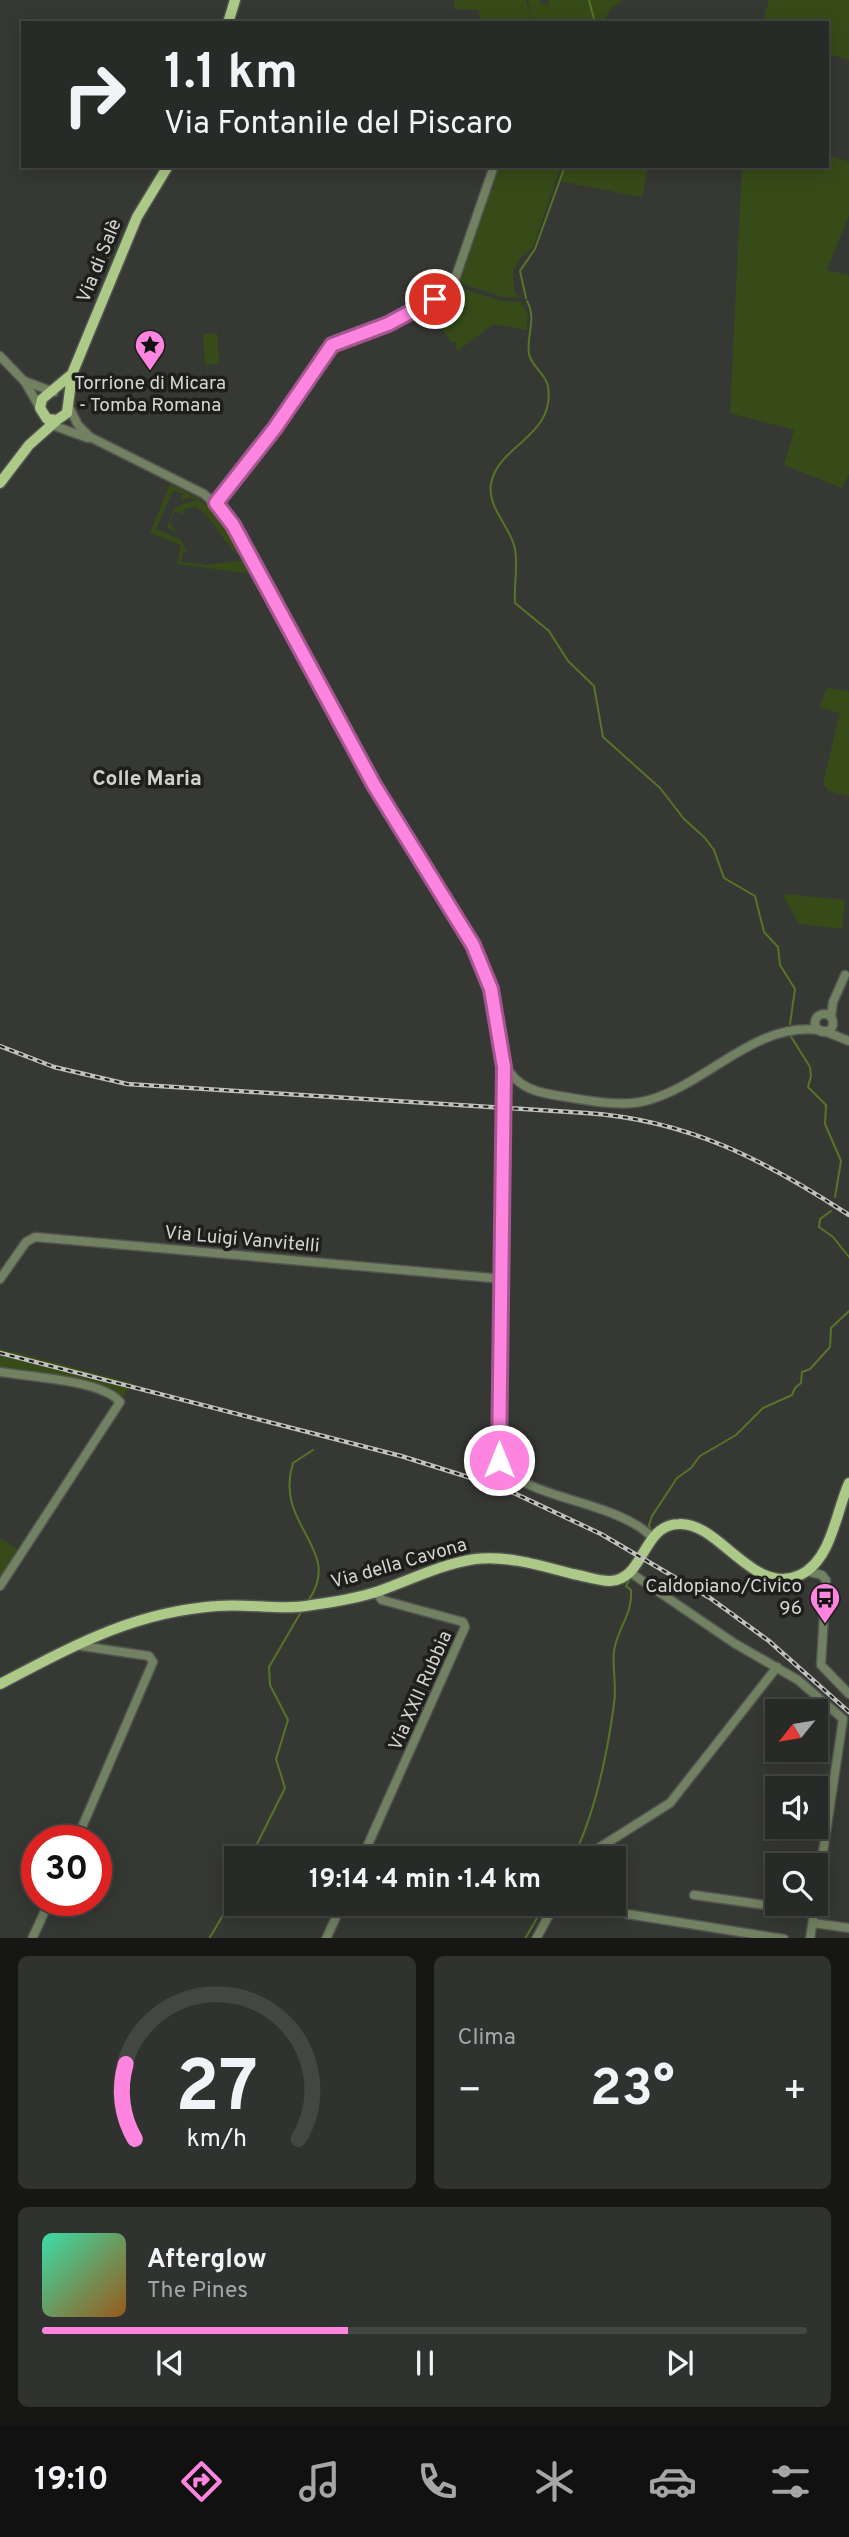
<!DOCTYPE html>
<html lang="it">
<head>
<meta charset="utf-8">
<style>
	body { margin:0; font-family:Overpass,sans-serif; background:#30322f; color:#f1f3f6; height:100vh; display:flex; flex-direction:column; font-size:26px; white-space:nowrap }
	* { box-sizing:border-box; margin:0 }
	p { font-size:23px; color:#a5a7a7 }
	.icon { flex:none; width:38px; height:38px; fill:none; stroke:currentColor; stroke-width:2; stroke-linecap:round; stroke-linejoin:round }
	.map { position:relative; height:1938px; overflow:hidden }
	.sheet { display:flex; flex-direction:column; gap:18px; padding:18px; background:#161715; flex:1 }
	.sheet>* { flex:none }
	.top-card { position:absolute; left:21px; top:21px; width:808px; height:147px; border-radius:0px; box-shadow:0 4px 18px #0003,0 0 0 2px #444644; background:#282a27; color:#f1f3f6; overflow:hidden }
	.needle { width:46px; rotate:240deg }
	.fabs { position:absolute; left:765px; top:1699px; display:grid; gap:14px }
	.fabs a { display:grid; place-items:center; width:63px; height:63px; border-radius:0px; background:#282a27; box-shadow:0 4px 18px #0003,0 0 0 2px #444644; font-size:35px }
	.speed { position:absolute; left:21px; top:1825px; display:flex; gap:14px; font-size:35px; font-weight:700; text-align:center }
	.speed>* { display:grid; place-content:center; width:91px; height:91px; border-radius:50%; background:#282a27; box-shadow:0 4px 18px #0003,0 0 0 2px #444644; line-height:1 }
	.speed .limit { border:10px solid #d22; background:#fff; color:#111 }
	.pin { position:absolute; display:grid; place-items:center; width:60px; height:60px; color:#fff; margin:-30px; border:4px solid #fff; border-radius:50%; box-shadow:0 2px 7px #0007 }
	.me { position:absolute; width:77px; margin:-38px; rotate:0deg; stroke-linejoin:round; filter:drop-shadow(0 0 5px #0008) }
	.turn { display:flex; align-items:center; gap:24px; height:147px; padding:0 28px; font-size:32px }
	.turn .icon { width:91px; height:91px; stroke-width:2.5 }
	.turn b { display:block; font-size:49px; line-height:60px }
	.big { font-size:52px; font-weight:700; line-height:1.1 }
	.sheet .widget { flex:1; display:flex; flex-direction:column; justify-content:center; gap:10px; min-width:0; padding:0 24px; border-radius:10px; background:#30322f }
	.sheet .dial { align-items:center; gap:0 }
	.dial svg { height:182px; overflow:visible; fill:none; stroke:#444644; stroke-width:7; stroke-linecap:round; text-anchor:middle }
	.dial text { fill:#f1f3f6; stroke:none }
	.song { display:flex; align-items:center; gap:21px }
	.cover { width:84px; height:84px; border-radius:10px; background:linear-gradient(135deg,hsl(160 70% 55%),hsl(30 70% 35%)) }
	.played { height:7px; border-radius:4px; background:linear-gradient(90deg,#fe85df 40%,#444644 40%) }
	.keys { display:flex; justify-content:space-around; direction:ltr }
	.heat { display:flex; justify-content:space-between; align-items:center; font-size:38px; direction:ltr }
	.sheet .tiles { flex:1; display:grid; gap:18px; grid-template-columns:1fr 1fr }
	.widget:last-child { grid-column:span 2 }
	.trip { position:absolute; left:224px; top:1846px; width:402px; height:70px; border-radius:0px; background:#282a27; box-shadow:0 4px 18px #0003,0 0 0 2px #444644; font-weight:700; line-height:70px; text-align:center }
	.tab-bar { display:flex; height:112px; justify-content:space-around; align-items:center; background:#101110; color:#a5a7a7 }
	.tab-bar .icon { width:49px; height:49px }
	.tab-bar .selected { color:#fe85df }
	.tab-bar b { font-size:32px; color:#f1f3f6 }
	.map>svg:first-child { display:block }
	.green { fill:#374b18 }
	.lines { fill:none; stroke-linecap:round; stroke-linejoin:round }
	.stream { stroke:#577427; stroke-width:2 }
	.minor-casing { stroke:#525450; stroke-width:11 }
	.major-casing { stroke:#525450; stroke-width:13 }
	.minor { stroke:#728161; stroke-width:8 }
	.major { stroke:#acc987; stroke-width:10 }
	.rail-casing { stroke:#c0c1be; stroke-width:4.5 }
	.rail { stroke:#1e1f1d; stroke-width:2; stroke-dasharray:5; stroke-linecap:butt }
	.minor-bridge-casing { stroke:#525450; stroke-width:11; stroke-linecap:butt }
	.minor-bridge { stroke:#728161; stroke-width:8 }
	.route-casing { stroke:#a55691; stroke-width:18 }
	.route { stroke:#fe85df; stroke-width:12 }
	.labels { text-anchor:middle; dominant-baseline:central; stroke-width:7; stroke-linejoin:round; paint-order:stroke }
	.street-label { font-size:19px; fill:#d4d5d2; stroke:#1e1f1d }
	.poi-label { font-size:19px; fill:#d4d5d2; stroke:#1e1f1d }
	.neighbourhood-label { font-size:21px; font-weight:bold; fill:#d0d3cd; stroke:#1e1f1d }
</style>
</head>
<body>
<div class="map">
<svg width="849" height="1939" viewBox="0 0 849 1939">
	<rect width="100%" height="100%" fill="#363834"/>
	<g class="green">
		<polygon points="455,0 526,0 531,19 528,0 540,0 540,4 548,5 549,0 623,0 610,10 603,23 550,20 480,23 479,10 453,9"/>
		<polygon points="769,0 849,0 849,60 828,54 828,23 762,23"/>
		<polygon points="828,155 849,162 849,215 827,270 849,275 849,474 842,488 784,465 794,430 730,413 742,166 828,166"/>
		<polygon points="497,166 561,166 533,247 521,257 513,271 514,291 519,298 503,297 460,283 459,277 487,196 495,187 491,183"/>
		<polygon points="565,166 648,166 642,197 558,181"/>
		<polygon points="455,286 501,301 521,302 528,316 526,330 493,324 458,351 455,346 457,342 451,342 428,309"/>
		<polygon points="217,333 219,364 205,365 203,334"/>
		<path d="M170,484c43,21 49,27 72,68l-4,2c-17,-13 -23,-35 -42,-47l-11,2 -2,5 -8,-3 -5,12 8,10 -11,-5 8,-21 21,-7 -6,-3 -10,4 3,-7 -10,-4 -17,39 25,11 6,12h-4l-2,10 26,3 39,-5 7,14 -76,-10 4,-19 -31,-12z"/>
		<polygon points="827,688 849,691 849,796 829,791 823,783 840,713 819,707"/>
		<polygon points="785,894 845,900 842,929 799,924 784,898"/>
		<polygon points="0,1349 19,1353 132,1383 120,1402 90,1387 0,1372"/>
		<polygon points="0,1538 22,1552 0,1586"/>
	</g>
	<g class="lines">
		<g class="stream">
			<polyline points="589,0 595,23"/>
			<polyline points="526,298 520,271 535,249 565,166"/>
			<path d="M527,301c10,18 -1,35 2,53 2,12 16,19 19,32 8,51 -51,59 -57,98 -4,24 20,43 24,65 3,18 -1,36 0,54l34,28 19,30 26,25 9,51 57,51 24,31 21,19 9,12 10,28 31,18 9,36 14,15 2,18 15,24 -5,35"/>
			<polyline points="790,1035 810,1067 811,1076 808,1087 826,1105 825,1124 841,1161 835,1197"/>
			<polyline points="831,1211 820,1219 819,1227 833,1237 849,1257"/>
			<polyline points="651,1530 649,1525 652,1516 677,1478 691,1468 700,1456 736,1435 763,1408 792,1395 795,1388 801,1383 802,1372 810,1369 830,1347 831,1328 849,1311"/>
			<path d="M308,1601c37,-52 -35,-75 -15,-138l20,-13"/>
			<polyline points="250,1858 285,1788 276,1759 288,1720 270,1685 269,1667 301,1612"/>
			<path d="M573,1858c23,-47 34,-102 41,-154 3,-17 -2,-36 0,-53 3,-22 19,-37 17,-61l-5,-4 4,-7"/>
			<polyline points="209,1939 236,1893"/>
			<polyline points="525,1939 545,1904"/>
		</g>
		<g class="minor-casing">
			<g id="minor">
				<polyline points="0,356 25,382 40,408"/>
				<polyline points="24,381 54,392"/>
				<path d="M68,405l10,20 12,12 114,57 22,20 148,270 108,179c18,42 22,92 22,138"/>
				<polyline points="52,425 88,438"/>
				<polyline points="216,503 279,422 334,343 384,326 423,306 454,282 494,166"/>
				<circle cx="824" cy="1023" r="9"/>
				<polyline points="831,1017 833,1002 845,975"/>
				<polyline points="824,1031 849,1041"/>
				<path d="M504,1063c13,26 34,30 62,34 25,4 54,10 79,4 61,-15 109,-80 175,-71"/>
				<path d="M504,1115l-5,347c26,38 114,37 153,75"/>
				<polyline points="0,1279 26,1242 35,1237 503,1279"/>
				<path d="M0,1372c29,5 102,8 120,30l-120,184"/>
				<polyline points="806,1571 822,1575 826,1580 821,1665 849,1694"/>
				<polyline points="631,1573 734,1643 798,1680 843,1719 810,1939"/>
				<polyline points="75,1645 149,1656 153,1662 76,1841"/>
				<polyline points="362,1858 465,1627 463,1622 382,1600 376,1592"/>
				<polyline points="583,1858 670,1803 777,1667"/>
				<polyline points="694,1895 815,1912"/>
				<polyline points="627,1914 784,1939"/>
				<polyline points="813,1923 849,1928"/>
				<polyline points="32,1939 50,1900"/>
				<polyline points="326,1939 342,1904"/>
				<polyline points="536,1939 555,1904"/>
			</g>
		</g>
		<g class="major-casing">
			<g id="major">
				<polyline points="228,23 235,0"/>
				<polyline points="72,374 42,399 40,408 47,419 57,420 67,413 72,374 137,217 168,166"/>
				<polyline points="0,483 29,445 56,421"/>
				<path d="M0,1684c73,-38 133,-72 217,-78 31,-3 64,5 95,-1 22,-3 46,-7 67,-14 31,-11 63,-27 96,-32 32,-4 67,7 98,15 12,2 25,7 37,7 36,-2 31,-56 69,-57 41,-2 74,73 121,51 32,-15 36,-64 49,-92"/>
			</g>
		</g>
		<use href="#minor" class="minor"/>
		<use href="#major" class="major"/>
		<g class="rail-casing">
			<g id="rail">
				<path d="M0,1046l54,21 73,17 459,29c103,7 178,47 263,102"/>
				<polyline points="0,1353 401,1456 503,1488 601,1534 710,1598 769,1641 849,1712"/>
			</g>
		</g>
		<use href="#rail" class="rail"/>
		<g class="minor-bridge-casing">
			<polyline id="minor-bridge" points="504,1115 504,1101"/>
		</g>
		<use href="#minor-bridge" class="minor-bridge"/>
	</g>
	<g class="lines">
		<g class="route-casing">
			<polyline id="route" points="435,299 388,324 332,345 275,428 216,503 233,525 374,785 473,945 491,989 504,1067 499,1460"/>
		</g>
		<use href="#route" class="route"/>
	</g>
	<defs>
		<g id="sight-pin" transform="scale(1.575)"><path d="M0 17L-7.5 6A9.5 9.5 0 1 1 7.5 6Z" fill="#fe85df" stroke="#1e1f1d"/><path d="M0-6L1.8-2.2L6-1.7L2.9 1.2L3.7 5.4L0 3.3L-3.7 5.4L-2.9 1.2L-6-1.7L-1.8-2.2Z" fill="#111"/></g>
		<g id="bus-pin" transform="scale(1.575)"><path d="M0 17L-7.5 6A9.5 9.5 0 1 1 7.5 6Z" fill="#fe85df" stroke="#1e1f1d"/><path d="M-5-6H5V4H4V6H2V4H-2V6H-4V4H-5ZM-3.5-4V0h7V-4ZM-3.5 1.2v1.5H-2V1.2ZM2 1.2v1.5H3.5V1.2Z" fill="#111"/></g>
	</defs>
	<g fill-rule="evenodd">
		<use href="#sight-pin" x="150" y="345"/>
		<use href="#bus-pin" x="825" y="1598"/>
	</g>
	<g class="labels">
		<g class="street-label">
			<text transform="translate(100 261) rotate(-68)">Via di Salè</text>
			<text transform="translate(242 1240) rotate(5)">Via Luigi Vanvitelli</text>
			<text transform="translate(399 1564) rotate(-16)">Via della Cavona</text>
			<text transform="translate(421 1691) rotate(-66)">Via XXII Rubbia</text>
		</g>
		<g class="poi-label">
			<text x="150" y="384">Torrione di Micara<tspan x="150" dy="22">- Tomba Romana</tspan></text>
			<text x="802" y="1587" text-anchor="end">Caldopiano/Civico<tspan x="802" dy="22">96</tspan></text>
		</g>
		<g class="neighbourhood-label">
			<text x="147" y="779">Colle Maria</text>
		</g>
	</g>
</svg>
<div class="fabs">
<a><svg class="needle" viewBox="-14 -14 28 28"><path d="M0-13l5 13h-10z" fill="#e53935"/><path d="M0 13l5-13h-10z" fill="#a5a7a7"/></svg></a>
<a><svg class="icon" aria-label="sound" viewBox="0 0 24 24"><path d="M4 9h4l5-4v14l-5-4H4zM17 9q2 3 0 6"/></svg></a>
<a><svg class="icon" aria-label="search" viewBox="0 0 24 24"><circle cx="10" cy="10" r="6"/><path d="M15 15l6 6"/></svg></a>
</div>
<div class="speed"><div class="limit">30</div></div>
<div class="pin" style="left:435px;top:299px;background:#d93025"><svg class="icon" aria-label="arrive" viewBox="0 0 24 24"><path d="M6 21V4h12l-3 4 3 4H6"/></svg></div>
<svg class="me" style="left:499px;top:1460px" viewBox="-20 -20 40 40"><circle r="17" fill="#fe85df" stroke="#fff" stroke-width="3"/><path d="M0-11L8 9 0 5-8 9z" fill="#fff"/></svg>
<div class="trip">19:14 · 4 min · 1.4 km</div>
<div class="top-card">
<div class="turn"><svg class="icon" aria-label="right" viewBox="0 0 24 24"><path d="M7 20v-9h11M14 6l5 5-5 5"/></svg><div><b>1.1 km</b>Via Fontanile del Piscaro</div></div>
</div>
</div>
<section class="sheet">
<div class="tiles">
<div class="widget dial"><svg viewBox="0 0 100 80">
<path d="M14 69A42 42 0 1 1 86 69"/>
<path d="M14 69A42 42 0 0 1 10 36" stroke="#fe85df"/>
<text x="50" y="56" font-size="32" font-weight="700">27</text>
<text x="50" y="72" font-size="11">km/h</text>
</svg></div>
<div class="widget"><p>Clima</p>
<div class="heat"><a>−</a><b class="big">23°</b><a>+</a></div>
</div>
<div class="widget">
<div class="song"><i class="cover"></i><div><b>Afterglow</b><p>The Pines</p></div></div>
<div class="played"></div>
<div class="keys"><svg class="icon" aria-label="previous" viewBox="0 0 24 24"><path d="M18 5L8 12l10 7zM5 5v14"/></svg><svg class="icon" aria-label="pause" viewBox="0 0 24 24"><path d="M8 5v14M16 5v14"/></svg><svg class="icon" aria-label="next" viewBox="0 0 24 24"><path d="M6 5l10 7-10 7zM19 5v14"/></svg></div>
</div>
</div>
</section>
<nav class="tab-bar">
<b>19:10</b>
<svg class="icon selected" aria-label="directions" viewBox="0 0 24 24"><path d="M12 3l9 9-9 9-9-9zM9 14v-3h6M13 9l2 2-2 2"/></svg>
<svg class="icon" aria-label="music" viewBox="0 0 24 24"><path d="M9 18V5l10-2v13"/><circle cx="6" cy="18" r="3"/><circle cx="16" cy="16" r="3"/></svg>
<svg class="icon" aria-label="phone" viewBox="0 0 24 24"><path d="M5 4h4l2 5-3 2q2 4 5 5l2-3 5 2v4C11 20 4 13 5 4z"/></svg>
<svg class="icon" aria-label="climate" viewBox="0 0 24 24"><path d="M12 3v18M4 7l16 10M4 17L20 7"/></svg>
<svg class="icon" aria-label="car" viewBox="0 0 24 24"><path d="M5 17H2v-5l4-1 3-4h7l3 4 3 1v5h-3M9 17h6M6 11h13"/><circle cx="7" cy="17" r="2"/><circle cx="17" cy="17" r="2"/></svg>
<svg class="icon" aria-label="filters" viewBox="0 0 24 24"><path d="M4 7h16M4 17h16"/><circle cx="9" cy="7" r="2"/><circle cx="15" cy="17" r="2"/></svg>
</nav>
</body>
</html>
